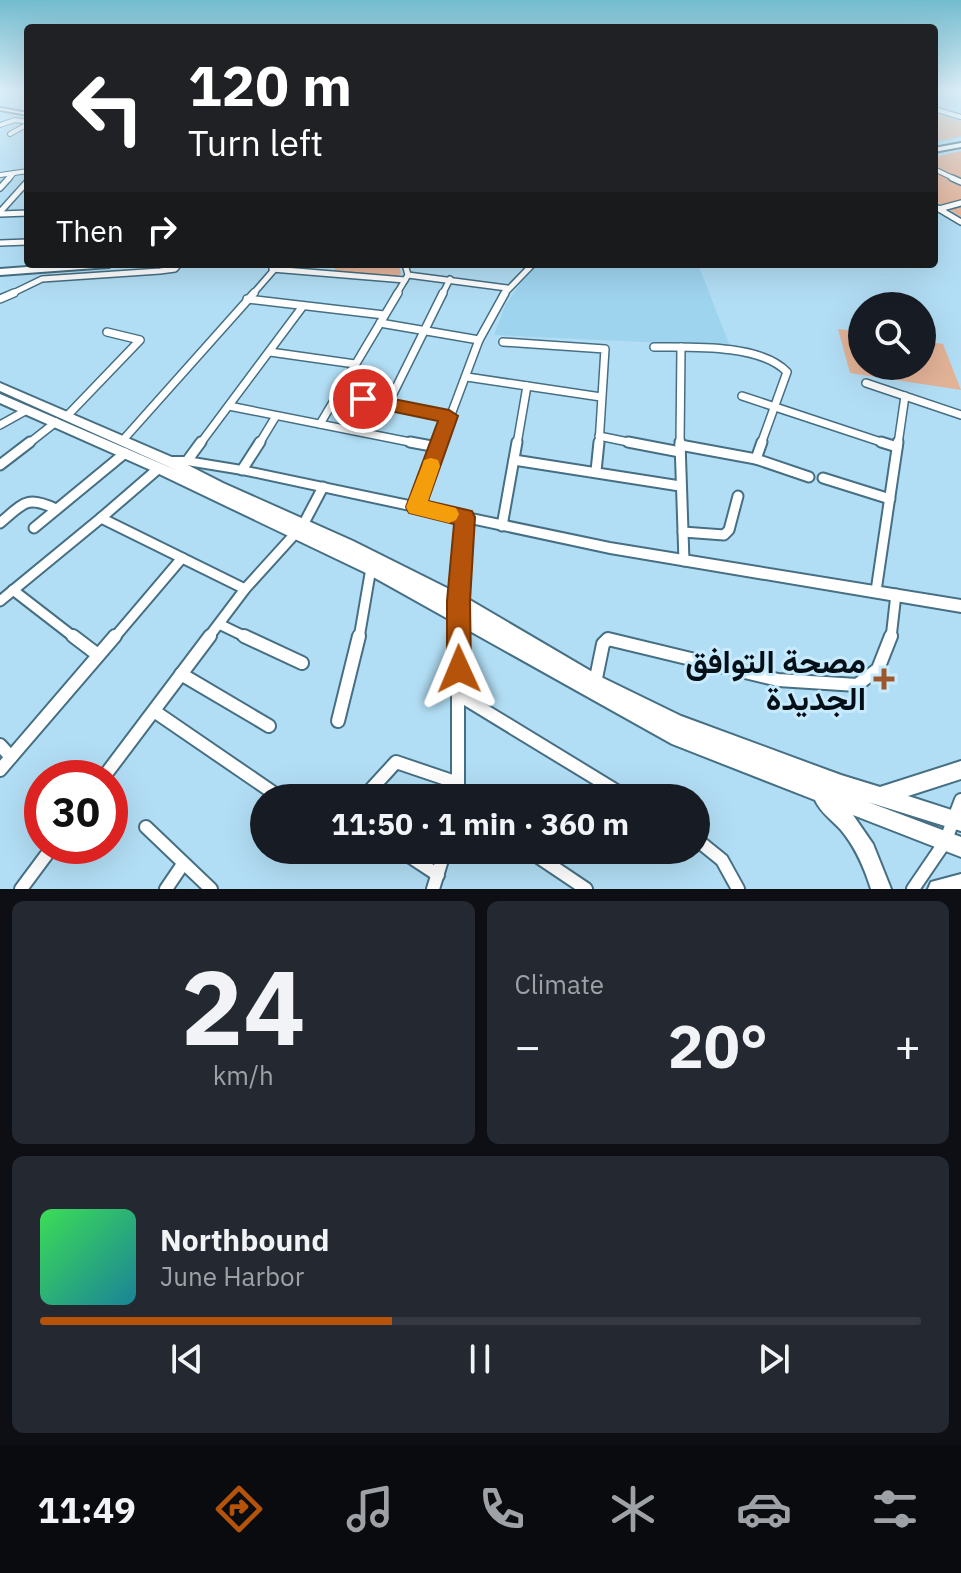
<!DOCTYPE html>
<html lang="en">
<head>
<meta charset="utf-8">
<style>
	body { margin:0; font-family:"IBM Plex Sans",Vazirmatn,sans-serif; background:#242831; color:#f1f3f6; height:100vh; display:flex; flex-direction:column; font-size:30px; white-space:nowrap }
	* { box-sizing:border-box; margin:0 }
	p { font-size:26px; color:#9ea1a6 }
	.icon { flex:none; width:44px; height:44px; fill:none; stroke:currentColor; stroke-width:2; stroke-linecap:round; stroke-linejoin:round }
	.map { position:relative; height:889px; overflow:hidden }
	.drawer { display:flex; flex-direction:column; gap:12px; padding:12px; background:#0d0f14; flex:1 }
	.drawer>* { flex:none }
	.guide { position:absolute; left:24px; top:24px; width:914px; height:244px; border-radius:8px; box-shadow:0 8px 32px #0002; background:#202124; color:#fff; overflow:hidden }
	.fabs { position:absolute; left:848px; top:292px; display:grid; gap:16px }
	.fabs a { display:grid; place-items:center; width:88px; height:88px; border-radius:50%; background:#171b24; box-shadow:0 8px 32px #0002; font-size:40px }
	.speed { position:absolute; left:24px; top:760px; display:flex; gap:16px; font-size:40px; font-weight:700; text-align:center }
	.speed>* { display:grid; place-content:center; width:104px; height:104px; border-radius:50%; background:#171b24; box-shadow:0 8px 32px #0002; line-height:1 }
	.speed .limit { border:12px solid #d22; background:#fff; color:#111 }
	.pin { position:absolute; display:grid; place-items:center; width:68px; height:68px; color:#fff; margin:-34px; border:4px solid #fff; border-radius:50%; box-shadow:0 2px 8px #0007 }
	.me { position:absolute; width:88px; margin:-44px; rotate:359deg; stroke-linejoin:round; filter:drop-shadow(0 0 6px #0008) }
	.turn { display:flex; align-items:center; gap:28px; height:168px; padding:0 32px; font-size:36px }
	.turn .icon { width:104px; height:104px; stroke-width:2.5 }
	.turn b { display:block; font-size:56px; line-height:68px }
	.then { display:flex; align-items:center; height:76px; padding:0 32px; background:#0003; gap:16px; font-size:30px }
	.big { font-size:60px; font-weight:800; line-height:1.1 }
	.drawer .tile { flex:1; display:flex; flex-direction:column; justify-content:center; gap:12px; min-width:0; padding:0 28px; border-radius:12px; background:#242831 }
	.drawer .dial { align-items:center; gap:0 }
	.dial b { font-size:104px; line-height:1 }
	.song { display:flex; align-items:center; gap:24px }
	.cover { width:96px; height:96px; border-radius:12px; background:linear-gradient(135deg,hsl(130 70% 55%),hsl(190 70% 35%)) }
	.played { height:8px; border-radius:4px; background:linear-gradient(90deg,#b45309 40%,#363941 40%) }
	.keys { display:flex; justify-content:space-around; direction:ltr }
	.heat { display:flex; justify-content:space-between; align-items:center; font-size:44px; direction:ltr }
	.drawer .tiles { flex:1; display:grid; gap:12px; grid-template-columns:1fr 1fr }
	.tile:last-child { grid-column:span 2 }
	.trip { position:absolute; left:250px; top:784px; width:460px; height:80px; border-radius:40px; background:#171b24; box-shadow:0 8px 32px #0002; font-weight:800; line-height:80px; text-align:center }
	.menu { display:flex; height:128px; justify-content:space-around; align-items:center; background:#090b0e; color:#9ea1a6 }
	.menu .icon { width:56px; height:56px }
	.menu .current { color:#b45309 }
	.menu b { font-size:36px; color:#f1f3f6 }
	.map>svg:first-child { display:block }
	.built { fill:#9fd4ef }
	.green { fill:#e3b398 }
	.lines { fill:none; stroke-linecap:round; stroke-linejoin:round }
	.minor-far4-casing { stroke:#466f83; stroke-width:6 }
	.minor-far3-casing { stroke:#466f83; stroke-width:8 }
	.minor-far2-casing { stroke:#466f83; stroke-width:10 }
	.minor-far1-casing { stroke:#466f83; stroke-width:13 }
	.minor-casing { stroke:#466f83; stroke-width:16 }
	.tertiary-casing { stroke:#466f83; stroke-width:4 }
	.primary-casing { stroke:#466f83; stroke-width:4 }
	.trunk-casing { stroke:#466f83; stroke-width:4 }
	.minor-far4 { stroke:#fff; stroke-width:4 }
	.minor-far3 { stroke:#fff; stroke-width:5 }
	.minor-far2 { stroke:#fff; stroke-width:7 }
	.minor-far1 { stroke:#fff; stroke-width:9 }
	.minor { stroke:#fff; stroke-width:12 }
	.tertiary { fill:#fff; fill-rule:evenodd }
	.primary { fill:#fff; fill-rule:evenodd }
	.trunk { fill:#fff; fill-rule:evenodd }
	.route { fill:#b45309; stroke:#753606; stroke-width:2 }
	.slow { fill:#f59e0b }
	.poi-dot { fill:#9c582b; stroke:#c7eafd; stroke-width:3 }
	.labels { text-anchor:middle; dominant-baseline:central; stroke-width:6; stroke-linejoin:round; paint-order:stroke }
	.near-poi-label { font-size:32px; font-weight:bold; fill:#020f17; stroke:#c7eafd; text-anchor:end }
</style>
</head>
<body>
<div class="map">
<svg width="961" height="889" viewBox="0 0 961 889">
	<rect width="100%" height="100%" fill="#b2def5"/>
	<g class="built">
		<polygon points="934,91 961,91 961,138 934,143"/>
		<polygon points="539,264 698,264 730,346 494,335 505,306 527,273"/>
	</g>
	<g class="green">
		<polygon points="934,113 961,121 961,136 934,142"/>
		<polygon points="961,151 961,217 934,200 934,157"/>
		<polygon points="334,264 399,264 401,274 393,277 335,272"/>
		<polygon points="838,329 862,332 862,366 922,366 922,341 943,344 961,390 850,373"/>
	</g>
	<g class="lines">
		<g class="minor-far4-casing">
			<g id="minor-far4">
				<polyline points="934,109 961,117"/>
				<polyline points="0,125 15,120 28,122"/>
				<polyline points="10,134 28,124"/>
				<polyline points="934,169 957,180"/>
				<polyline points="0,175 28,171"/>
				<polyline points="8,180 14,173"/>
			</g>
		</g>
		<g class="minor-far3-casing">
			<g id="minor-far3">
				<polyline points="952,178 961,182"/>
				<polyline points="0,188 9,178"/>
				<polyline points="934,206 961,222"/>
				<polyline points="939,209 961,203"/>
				<polyline points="0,212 28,181"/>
				<polyline points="0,214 28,213"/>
				<polyline points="0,243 28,242"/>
				<polyline points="272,269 405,280"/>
				<polyline points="408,275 507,288"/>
				<polyline points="9,295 42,279 160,271 175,269 179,264"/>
				<polyline points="252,295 279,264"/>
				<polyline points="396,295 408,275 405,264"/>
				<polyline points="442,295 450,279"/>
				<polyline points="503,295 533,264"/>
			</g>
		</g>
		<g class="minor-far2-casing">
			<g id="minor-far2">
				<polyline points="0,299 14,293"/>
				<polyline points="247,299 384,315"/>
				<polyline points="380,323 479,340"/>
				<polyline points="503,342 605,349 599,444"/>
				<path d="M654,347c37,0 107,-3 133,25l-26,72"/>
				<polyline points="270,352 355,364"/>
				<polyline points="467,377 601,397"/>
				<polyline points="866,383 961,415"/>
				<polyline points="337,395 449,416"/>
				<polyline points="742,396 887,444"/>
				<polyline points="388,404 443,293"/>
				<polyline points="229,406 420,444"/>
				<polyline points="67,416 140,340 107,332"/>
				<polyline points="320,424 398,293"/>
				<polyline points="0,425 27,410"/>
				<polyline points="599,436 638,444"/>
				<polyline points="123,440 254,293"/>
				<polyline points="28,444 56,422"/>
				<polyline points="200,444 303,306"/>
				<polyline points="259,444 276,416"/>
				<polyline points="440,444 479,340 505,293"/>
				<polyline points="517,444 527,386"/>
				<polyline points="680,444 681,347"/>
				<polyline points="898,444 905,396"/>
			</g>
		</g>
		<g class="minor-far1-casing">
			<g id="minor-far1">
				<polyline points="410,442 437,447"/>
				<polyline points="628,442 680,452"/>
				<polyline points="680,442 684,561"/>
				<polyline points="881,442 897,447"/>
				<polyline points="680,445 756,459 762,442"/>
				<polyline points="756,459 809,477"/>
				<polyline points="514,460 680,486"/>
				<polyline points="187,461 201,442"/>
				<polyline points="0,465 30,442"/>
				<polyline points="159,468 101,518 245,589"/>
				<polyline points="242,470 260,442"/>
				<polyline points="596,471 599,442"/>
				<polyline points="823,478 890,499"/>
				<polyline points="416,507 441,442"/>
				<path d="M0,523c24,-20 26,-28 56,-14"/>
				<polyline points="502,526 517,442"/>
				<polyline points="34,528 125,453"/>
				<polyline points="683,532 724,535 729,530 738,496"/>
				<polyline points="13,590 75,638"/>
				<polyline points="876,591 898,442"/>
				<polyline points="0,601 101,518"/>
				<polyline points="458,601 465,517"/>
				<polyline points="458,615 458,638"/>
				<polyline points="219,624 248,638"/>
				<polyline points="114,638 182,558"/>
				<polyline points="208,638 245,589 303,525 323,487"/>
				<polyline points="359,638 371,568"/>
				<polyline points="891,638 896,594"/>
			</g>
		</g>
		<g class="minor-casing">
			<g id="minor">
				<polyline points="73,636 98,655"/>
				<polyline points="244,636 302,663"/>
				<polyline points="458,636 458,798"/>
				<polyline points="181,674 269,726"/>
				<polyline points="595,683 603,644 608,639 778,680 857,685 878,669 891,636"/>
				<polyline points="459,695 628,798"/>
				<polyline points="154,711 281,798"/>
				<polyline points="338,721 359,636"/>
				<polyline points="0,745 11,757"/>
				<polyline points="0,770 115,636"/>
				<polyline points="103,778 210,636"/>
				<polyline points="363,798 396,762 458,783"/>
				<polyline points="146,827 211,889"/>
				<polyline points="696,839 722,860 738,889"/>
				<polyline points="400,850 438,875"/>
				<polyline points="528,850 586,889"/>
				<polyline points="21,889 53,846"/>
				<polyline points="166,889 183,864"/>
				<polyline points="433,889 445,850"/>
				<polyline points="913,889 945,842 961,800"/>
			</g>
		</g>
		<g class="tertiary-casing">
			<g id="tertiary">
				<polygon points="0,108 28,113 28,115 0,110"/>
				<polygon points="170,457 187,457 242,466 610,543 961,600 961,612 610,553 242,474 187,465 166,464 165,461 166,458"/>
			</g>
		</g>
		<g class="primary-casing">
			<g id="primary">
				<path d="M0,383l174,75 49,25 130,58 110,55 138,81 80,39 160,59 39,12 81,-26v18l-53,17 53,17v18l-93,-29 93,35v20l-108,-42 20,29 18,45h-20c-7,-22 -15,-41 -30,-59 -9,-10 -21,-18 -26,-30l-143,-56 -306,-171 -211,-101 -155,-69v-9l178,77 -178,-80z"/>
				<polygon points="961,874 961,889 928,889 931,882"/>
			</g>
		</g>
		<g class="trunk-casing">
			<g id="trunk">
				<polygon points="961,143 961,147 934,152 934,148"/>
				<polygon points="67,264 114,264 109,267 0,275 0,269"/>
			</g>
		</g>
		<use href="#minor-far4" class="minor-far4"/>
		<use href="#minor-far3" class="minor-far3"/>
		<use href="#minor-far2" class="minor-far2"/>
		<use href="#minor-far1" class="minor-far1"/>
		<use href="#minor" class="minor"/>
		<use href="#tertiary" class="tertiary"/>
		<use href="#primary" class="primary"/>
		<use href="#trunk" class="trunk"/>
	</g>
	<linearGradient id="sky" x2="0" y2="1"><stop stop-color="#73bccf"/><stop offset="0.42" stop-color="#dcf0fa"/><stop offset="1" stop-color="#dcf0fa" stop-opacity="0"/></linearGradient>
	<rect width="961" height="215" fill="url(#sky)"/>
	<polygon class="route" points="363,393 449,410 458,416 428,501 472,511 475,517 470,601 471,669 468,677 459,681 450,677 447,669 447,601 454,524 409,513 406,507 438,421 357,404 354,399"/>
	<polygon class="slow" points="431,458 438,460 440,466 428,501 456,508 459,514 456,520 449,523 409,513 406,507 422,466 424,460"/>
	<path class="poi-dot" d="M880 667h8v8h8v8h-8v8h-8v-8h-8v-8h8z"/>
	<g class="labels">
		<g class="near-poi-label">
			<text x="866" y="661">مصحة التوافق<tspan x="866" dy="37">الجديدة</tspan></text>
		</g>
	</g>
</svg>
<div class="fabs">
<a><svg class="icon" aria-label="search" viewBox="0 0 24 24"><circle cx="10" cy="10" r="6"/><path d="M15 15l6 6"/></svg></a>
</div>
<div class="speed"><div class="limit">30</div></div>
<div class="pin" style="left:363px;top:399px;background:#d93025"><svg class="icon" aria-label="arrive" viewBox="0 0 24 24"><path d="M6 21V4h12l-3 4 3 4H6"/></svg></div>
<svg class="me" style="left:459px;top:669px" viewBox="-20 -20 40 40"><path d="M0-17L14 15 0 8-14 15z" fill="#b45309" stroke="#fff" stroke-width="4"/></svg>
<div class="trip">11:50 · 1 min · 360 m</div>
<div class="guide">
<div class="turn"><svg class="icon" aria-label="left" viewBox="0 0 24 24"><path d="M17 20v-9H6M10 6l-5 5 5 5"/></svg><div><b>120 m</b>Turn left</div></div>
<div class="then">Then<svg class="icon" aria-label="right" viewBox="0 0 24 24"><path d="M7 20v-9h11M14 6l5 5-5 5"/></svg></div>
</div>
</div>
<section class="drawer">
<div class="tiles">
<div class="tile dial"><b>24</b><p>km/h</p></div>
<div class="tile"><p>Climate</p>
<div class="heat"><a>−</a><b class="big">20°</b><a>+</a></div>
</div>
<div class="tile">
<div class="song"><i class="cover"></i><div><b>Northbound</b><p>June Harbor</p></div></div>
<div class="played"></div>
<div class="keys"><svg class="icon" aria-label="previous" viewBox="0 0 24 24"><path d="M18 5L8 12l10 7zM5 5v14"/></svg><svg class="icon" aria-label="pause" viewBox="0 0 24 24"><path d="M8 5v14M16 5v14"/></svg><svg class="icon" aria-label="next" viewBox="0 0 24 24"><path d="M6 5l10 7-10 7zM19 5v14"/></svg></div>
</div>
</div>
</section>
<nav class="menu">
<b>11:49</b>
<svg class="icon current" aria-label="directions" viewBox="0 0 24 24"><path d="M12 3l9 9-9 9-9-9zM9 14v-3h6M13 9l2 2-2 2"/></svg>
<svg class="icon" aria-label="music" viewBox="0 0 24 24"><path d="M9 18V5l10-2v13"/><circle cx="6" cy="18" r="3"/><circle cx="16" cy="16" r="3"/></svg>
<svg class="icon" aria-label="phone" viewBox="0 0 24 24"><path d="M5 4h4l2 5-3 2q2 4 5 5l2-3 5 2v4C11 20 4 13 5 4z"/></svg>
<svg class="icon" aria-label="climate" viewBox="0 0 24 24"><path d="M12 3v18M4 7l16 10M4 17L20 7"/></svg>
<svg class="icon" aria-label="car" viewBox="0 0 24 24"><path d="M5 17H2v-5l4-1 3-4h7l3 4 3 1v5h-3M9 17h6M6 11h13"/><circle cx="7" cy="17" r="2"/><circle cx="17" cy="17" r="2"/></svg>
<svg class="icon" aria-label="filters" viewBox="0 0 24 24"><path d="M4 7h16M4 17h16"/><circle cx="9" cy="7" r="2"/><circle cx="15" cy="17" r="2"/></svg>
</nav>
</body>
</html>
